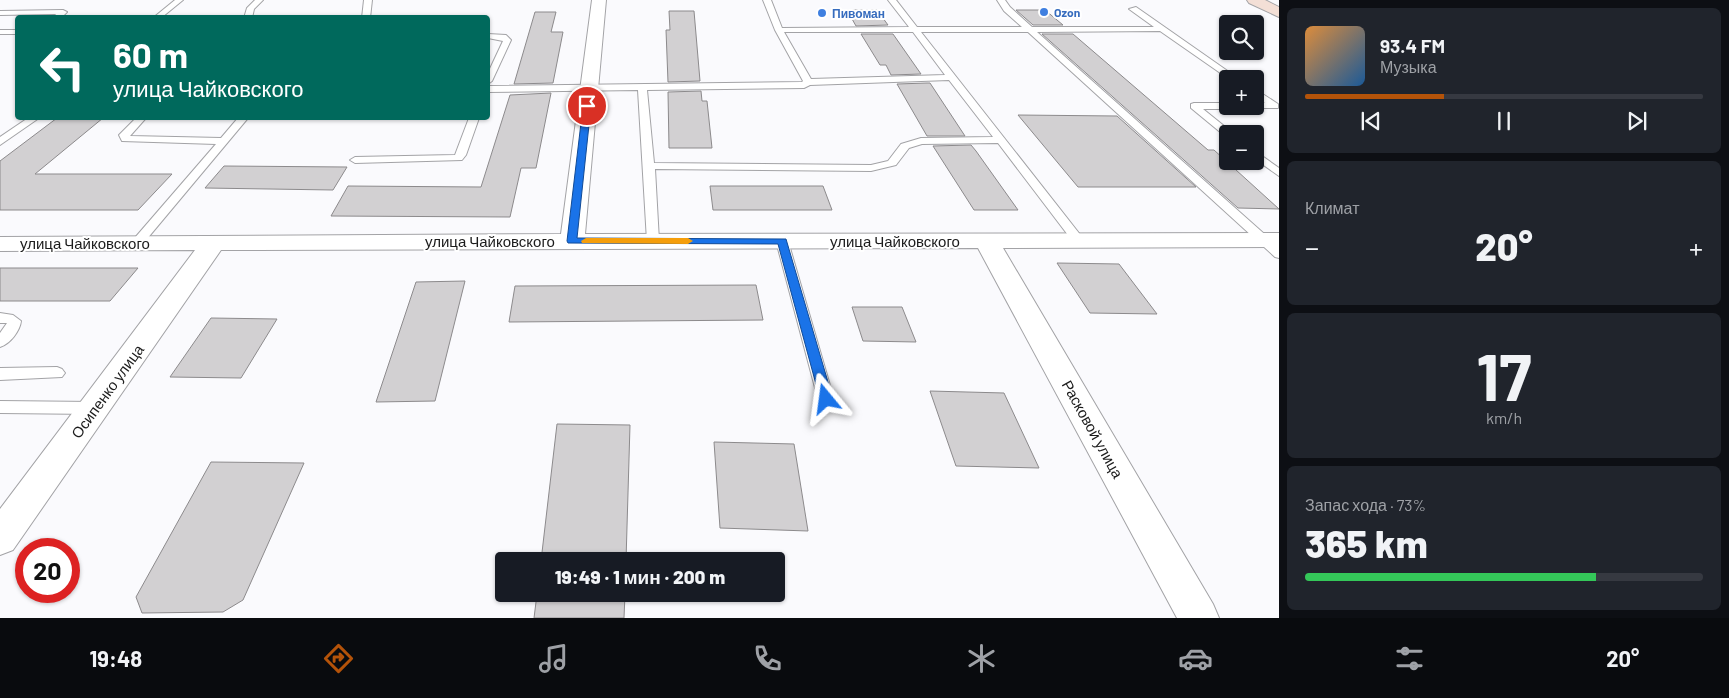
<!DOCTYPE html>
<html lang="ru">
<head>
<meta charset="utf-8">
<style>
	body { margin:0; font-family:Barlow,sans-serif; background:#20242c; color:#f1f3f6; height:100vh; display:flex; flex-direction:column; font-size:19px; white-space:nowrap }
	* { box-sizing:border-box; margin:0 }
	p { font-size:16px; color:#9ea1a6 }
	.icon { flex:none; width:28px; height:28px; fill:none; stroke:currentColor; stroke-width:2; stroke-linecap:round; stroke-linejoin:round }
	.map { position:relative; flex:1; overflow:hidden }
	.sheet { display:flex; flex-direction:column; gap:8px; padding:8px; background:#0d0f14; width:450px }
	.sheet>* { flex:none }
	.hud { position:absolute; left:15px; top:15px; width:475px; height:105px; border-radius:5px; box-shadow:0 1px 4px #0004; background:#00695c; color:#fff; overflow:hidden }
	.controls { position:absolute; left:1219px; top:15px; display:grid; gap:10px }
	.controls a { display:grid; place-items:center; width:45px; height:45px; border-radius:5px; background:#171b24; box-shadow:0 1px 4px #0004; font-size:25px }
	.speed { position:absolute; left:15px; top:538px; display:flex; gap:10px; font-size:25px; font-weight:700; text-align:center }
	.speed>* { display:grid; place-content:center; width:65px; height:65px; border-radius:50%; background:#171b24; box-shadow:0 1px 4px #0004; line-height:1 }
	.speed .limit { border:8px solid #d22; background:#fff; color:#111 }
	.pin { position:absolute; display:grid; place-items:center; width:42px; height:42px; color:#fff; margin:-21px; border:2px solid #fff; border-radius:50%; box-shadow:0 1px 5px #0007 }
	.me { position:absolute; width:55px; margin:-28px; rotate:344deg; stroke-linejoin:round; filter:drop-shadow(0 0 4px #0008) }
	.turn { display:flex; align-items:center; gap:18px; height:105px; padding:0 15px; font-size:22px }
	.turn .icon { width:65px; height:65px; stroke-width:2.5 }
	.turn b { display:block; font-size:35px; line-height:42px }
	.big { font-size:38px; font-weight:800; line-height:1.1 }
	.sheet .widget { flex:1; display:flex; flex-direction:column; justify-content:center; gap:8px; min-width:0; padding:0 18px; border-radius:8px; background:#20242c }
	.sheet .dial { align-items:center; gap:0 }
	.dial b { font-size:65px; line-height:1 }
	.song { display:flex; align-items:center; gap:15px }
	.cover { width:60px; height:60px; border-radius:8px; background:linear-gradient(135deg,hsl(30 70% 55%),hsl(210 70% 35%)) }
	.played { height:5px; border-radius:2px; background:linear-gradient(90deg,#b45309 35%,#363941 35%) }
	.keys { display:flex; justify-content:space-around; direction:ltr }
	.heat { display:flex; justify-content:space-between; align-items:center; font-size:28px; direction:ltr }
	.charge { height:8px; border-radius:4px; background:linear-gradient(90deg,#34c759 73%,#363941 0) }
	.trip { position:absolute; left:495px; top:552px; width:290px; height:50px; border-radius:5px; background:#171b24; box-shadow:0 1px 4px #0004; font-weight:800; line-height:50px; text-align:center }
	.dock { display:flex; height:80px; justify-content:space-around; align-items:center; background:#090b0e; color:#9ea1a6 }
	.dock .icon { width:35px; height:35px }
	.dock .on { color:#b45309 }
	.dock b { font-size:22px; color:#f1f3f6 }
	main { display:flex; flex:1; min-height:0 }
	.map>svg:first-child { display:block }
	.building { fill:#d2d0d2; stroke:#8c8a8c }
	.lines { fill:none; stroke-linecap:round; stroke-linejoin:round }
	.service-casing { stroke:#a3a3a6; stroke-width:2 }
	.minor-casing { stroke:#a3a3a6; stroke-width:2 }
	.secondary-casing { stroke:#a3a3a6; stroke-width:2 }
	.service { fill:#fff; fill-rule:evenodd }
	.minor { fill:#fff; fill-rule:evenodd }
	.secondary { fill:#f3dfd6; fill-rule:evenodd }
	.route { fill:#1a73e8; stroke:#114b97 }
	.slow { fill:#f59e0b }
	.shop-dot { fill:#3f7fe0; stroke:#fff; stroke-width:2 }
	.labels { text-anchor:middle; dominant-baseline:central; stroke-width:4; stroke-linejoin:round; paint-order:stroke }
	.far-shop-label { font-size:12px; font-weight:bold; fill:#366cbe; stroke:#fff; text-anchor:start }
	.street-label { font-size:15px; fill:#1b1b1b; stroke:#fff }
</style>
</head>
<body>
<main>
<div class="map">
<svg width="1279" height="618" viewBox="0 0 1279 618">
	<rect width="100%" height="100%" fill="#fafafd"/>
	<g class="building">
		<polygon points="847,10 877,10 888,25 856,26"/>
		<polygon points="1016,10 1045,10 1063,25 1033,25"/>
		<polygon points="669,11 694,11 700,81 668,82 666,30 670,30"/>
		<polygon points="535,12 556,12 551,32 563,32 553,83 514,84"/>
		<polygon points="861,34 893,34 921,74 891,75 886,65 880,65"/>
		<polygon points="1042,34 1073,34 1208,150 1214,150 1279,209 1238,208"/>
		<polygon points="927,83 930,83 965,136 927,136 897,84"/>
		<polygon points="701,91 702,101 707,101 712,148 669,148 668,92"/>
		<polygon points="551,93 536,168 521,168 510,217 331,216 348,186 481,187 510,95"/>
		<polygon points="1018,115 1117,116 1196,187 1078,187"/>
		<polygon points="57,118 103,118 35,174 172,174 138,210 0,210 0,161"/>
		<polygon points="971,145 976,151 1018,210 974,210 933,146"/>
		<polygon points="224,166 347,167 333,190 205,188"/>
		<polygon points="710,186 823,186 832,210 713,210"/>
		<polygon points="1057,263 1119,264 1157,314 1090,313"/>
		<polygon points="0,268 138,268 110,301 0,301"/>
		<polygon points="465,281 435,401 376,402 416,282"/>
		<polygon points="756,285 763,320 509,322 515,286"/>
		<polygon points="852,307 902,307 916,342 863,341"/>
		<polygon points="211,318 277,319 241,378 170,377"/>
		<polygon points="930,391 1004,393 1039,468 956,466"/>
		<polygon points="557,424 630,425 626,561 541,561"/>
		<polygon points="714,442 794,444 808,531 720,528"/>
		<polygon points="211,462 304,463 243,600 223,612 142,613 136,597"/>
		<polygon points="537,594 625,594 624,618 534,618"/>
	</g>
	<g class="lines">
		<g class="service-casing">
			<g id="service">
				<polygon points="175,0 183,0 161,18 153,18"/>
				<polygon points="255,0 263,0 254,9 252,18 244,18 247,8"/>
				<polygon points="364,0 372,0 370,18 362,18"/>
				<path d="M763,0h8l11,28 127,-1 -21,-27h8l21,27h105l-18,-16 -7,-11h8l5,7 22,20h122l-25,-18 7,-2 103,72h-10l-69,-48 -123,1 242,215v11l-4,-1 -247,-225h-107l161,205 2,3 -2,3h-8l-76,-100 -76,1 -13,4 -13,17 -25,6 -216,-2 4,72 -6,4 -4,-1 -2,-3 -9,-151 -150,2v-6l314,-4 1,-1 -28,-51zM784,32h129l32,43 -134,4zM949,80l44,57 -72,1 -20,6 -13,17 -17,4 -217,-2 -7,-73 157,-2 6,-3z"/>
				<polygon points="63,10 67,12 61,18 53,18 56,14 0,15 0,11"/>
				<rect x="0" y="30" width="18" height="4"/>
				<polygon points="488,34 506,35 511,40 492,81 488,84 488,73 503,41 488,38"/>
				<polygon points="1255,89 1278,104 1278,108 1252,108 1250,106 1255,106 1255,103 1265,103 1255,96"/>
				<polygon points="1194,103 1228,103 1228,106 1233,106 1228,109 1203,109 1234,134 1228,134 1228,137 1225,136 1191,108 1191,104"/>
				<polygon points="28,118 39,118 0,145 0,137"/>
				<polygon points="136,118 146,118 130,136 221,138 238,118 248,118 141,246 133,246 131,243 133,240 216,144 122,141 119,135"/>
				<polygon points="469,118 479,118 466,155 462,160 355,163 350,160 355,157 455,155"/>
				<polygon points="1255,151 1279,168 1279,176 1255,159"/>
				<polygon points="782,237 788,241 834,399 832,403 826,405 820,403 818,399 776,241"/>
				<path d="M0,313l13,2 8,6c-1,10 -11,23 -21,26v-14l7,-10h-7z"/>
				<polygon points="57,367 62,369 65,373 62,377 0,380 0,368"/>
				<polygon points="0,401 94,402 100,404 102,408 100,412 94,414 0,413"/>
			</g>
		</g>
		<g class="minor-casing">
			<polygon id="minor" points="592,0 606,0 585,234 1279,233 1279,247 1003,248 1213,604 1219,618 1177,618 978,248 221,250 13,550 0,555 0,509 195,250 0,251 0,237 561,234"/>
		</g>
		<g class="secondary-casing">
			<polygon id="secondary" points="1247,0 1265,0 1279,7 1279,17 1249,3"/>
		</g>
		<use href="#service" class="service"/>
		<use href="#minor" class="minor"/>
		<use href="#secondary" class="secondary"/>
	</g>
	<polygon class="route" points="587,104 591,106 577,238 786,239 833,399 831,403 822,403 820,399 778,244 568,243 567,241 583,106"/>
	<polygon class="slow" points="586,238 688,238 693,241 688,244 582,243 581,241"/>
	<g class="shop-dot">
		<circle cx="1044" cy="12" r="5"/>
		<circle cx="822" cy="13" r="5"/>
	</g>
	<g class="labels">
		<g class="far-shop-label">
			<text x="1054" y="12">Ozon</text>
			<text x="832" y="13">Пивоман</text>
		</g>
		<g class="street-label">
			<text x="490" y="241">улица Чайковского</text>
			<text x="895" y="241">улица Чайковского</text>
			<text x="85" y="243">улица Чайковского</text>
			<text transform="translate(107 391) rotate(-54)">Осипенко улица</text>
			<text transform="translate(1093 429) rotate(61)">Расковой улица</text>
		</g>
	</g>
</svg>
<div class="controls">
<a><svg class="icon" aria-label="search" viewBox="0 0 24 24"><circle cx="10" cy="10" r="6"/><path d="M15 15l6 6"/></svg></a>
<a>+</a>
<a>−</a>
</div>
<div class="speed"><div class="limit">20</div></div>
<div class="pin" style="left:587px;top:106px;background:#d93025"><svg class="icon" aria-label="arrive" viewBox="0 0 24 24"><path d="M6 21V4h12l-3 4 3 4H6"/></svg></div>
<svg class="me" style="left:826px;top:399px" viewBox="-20 -20 40 40"><path d="M0-17L14 15 0 8-14 15z" fill="#1a73e8" stroke="#fff" stroke-width="4"/></svg>
<div class="trip">19:49 · 1 мин · 200 m</div>
<div class="hud">
<div class="turn"><svg class="icon" aria-label="left" viewBox="0 0 24 24"><path d="M17 20v-9H6M10 6l-5 5 5 5"/></svg><div><b>60 m</b>улица Чайковского</div></div>
</div>
</div>
<section class="sheet">
<div class="widget">
<div class="song"><i class="cover"></i><div><b>93.4 FM</b><p>Музыка</p></div></div>
<div class="played"></div>
<div class="keys"><svg class="icon" aria-label="previous" viewBox="0 0 24 24"><path d="M18 5L8 12l10 7zM5 5v14"/></svg><svg class="icon" aria-label="pause" viewBox="0 0 24 24"><path d="M8 5v14M16 5v14"/></svg><svg class="icon" aria-label="next" viewBox="0 0 24 24"><path d="M6 5l10 7-10 7zM19 5v14"/></svg></div>
</div>
<div class="widget"><p>Климат</p>
<div class="heat"><a>−</a><b class="big">20°</b><a>+</a></div>
</div>
<div class="widget dial"><b>17</b><p>km/h</p></div>
<div class="widget"><p>Запас хода · 73%</p><b class="big">365 km</b><div class="charge"></div></div>
</section>
</main>
<nav class="dock">
<b>19:48</b>
<svg class="icon on" aria-label="directions" viewBox="0 0 24 24"><path d="M12 3l9 9-9 9-9-9zM9 14v-3h6M13 9l2 2-2 2"/></svg>
<svg class="icon" aria-label="music" viewBox="0 0 24 24"><path d="M9 18V5l10-2v13"/><circle cx="6" cy="18" r="3"/><circle cx="16" cy="16" r="3"/></svg>
<svg class="icon" aria-label="phone" viewBox="0 0 24 24"><path d="M5 4h4l2 5-3 2q2 4 5 5l2-3 5 2v4C11 20 4 13 5 4z"/></svg>
<svg class="icon" aria-label="climate" viewBox="0 0 24 24"><path d="M12 3v18M4 7l16 10M4 17L20 7"/></svg>
<svg class="icon" aria-label="car" viewBox="0 0 24 24"><path d="M5 17H2v-5l4-1 3-4h7l3 4 3 1v5h-3M9 17h6M6 11h13"/><circle cx="7" cy="17" r="2"/><circle cx="17" cy="17" r="2"/></svg>
<svg class="icon" aria-label="filters" viewBox="0 0 24 24"><path d="M4 7h16M4 17h16"/><circle cx="9" cy="7" r="2"/><circle cx="15" cy="17" r="2"/></svg>
<b>20°</b>
</nav>
</body>
</html>
